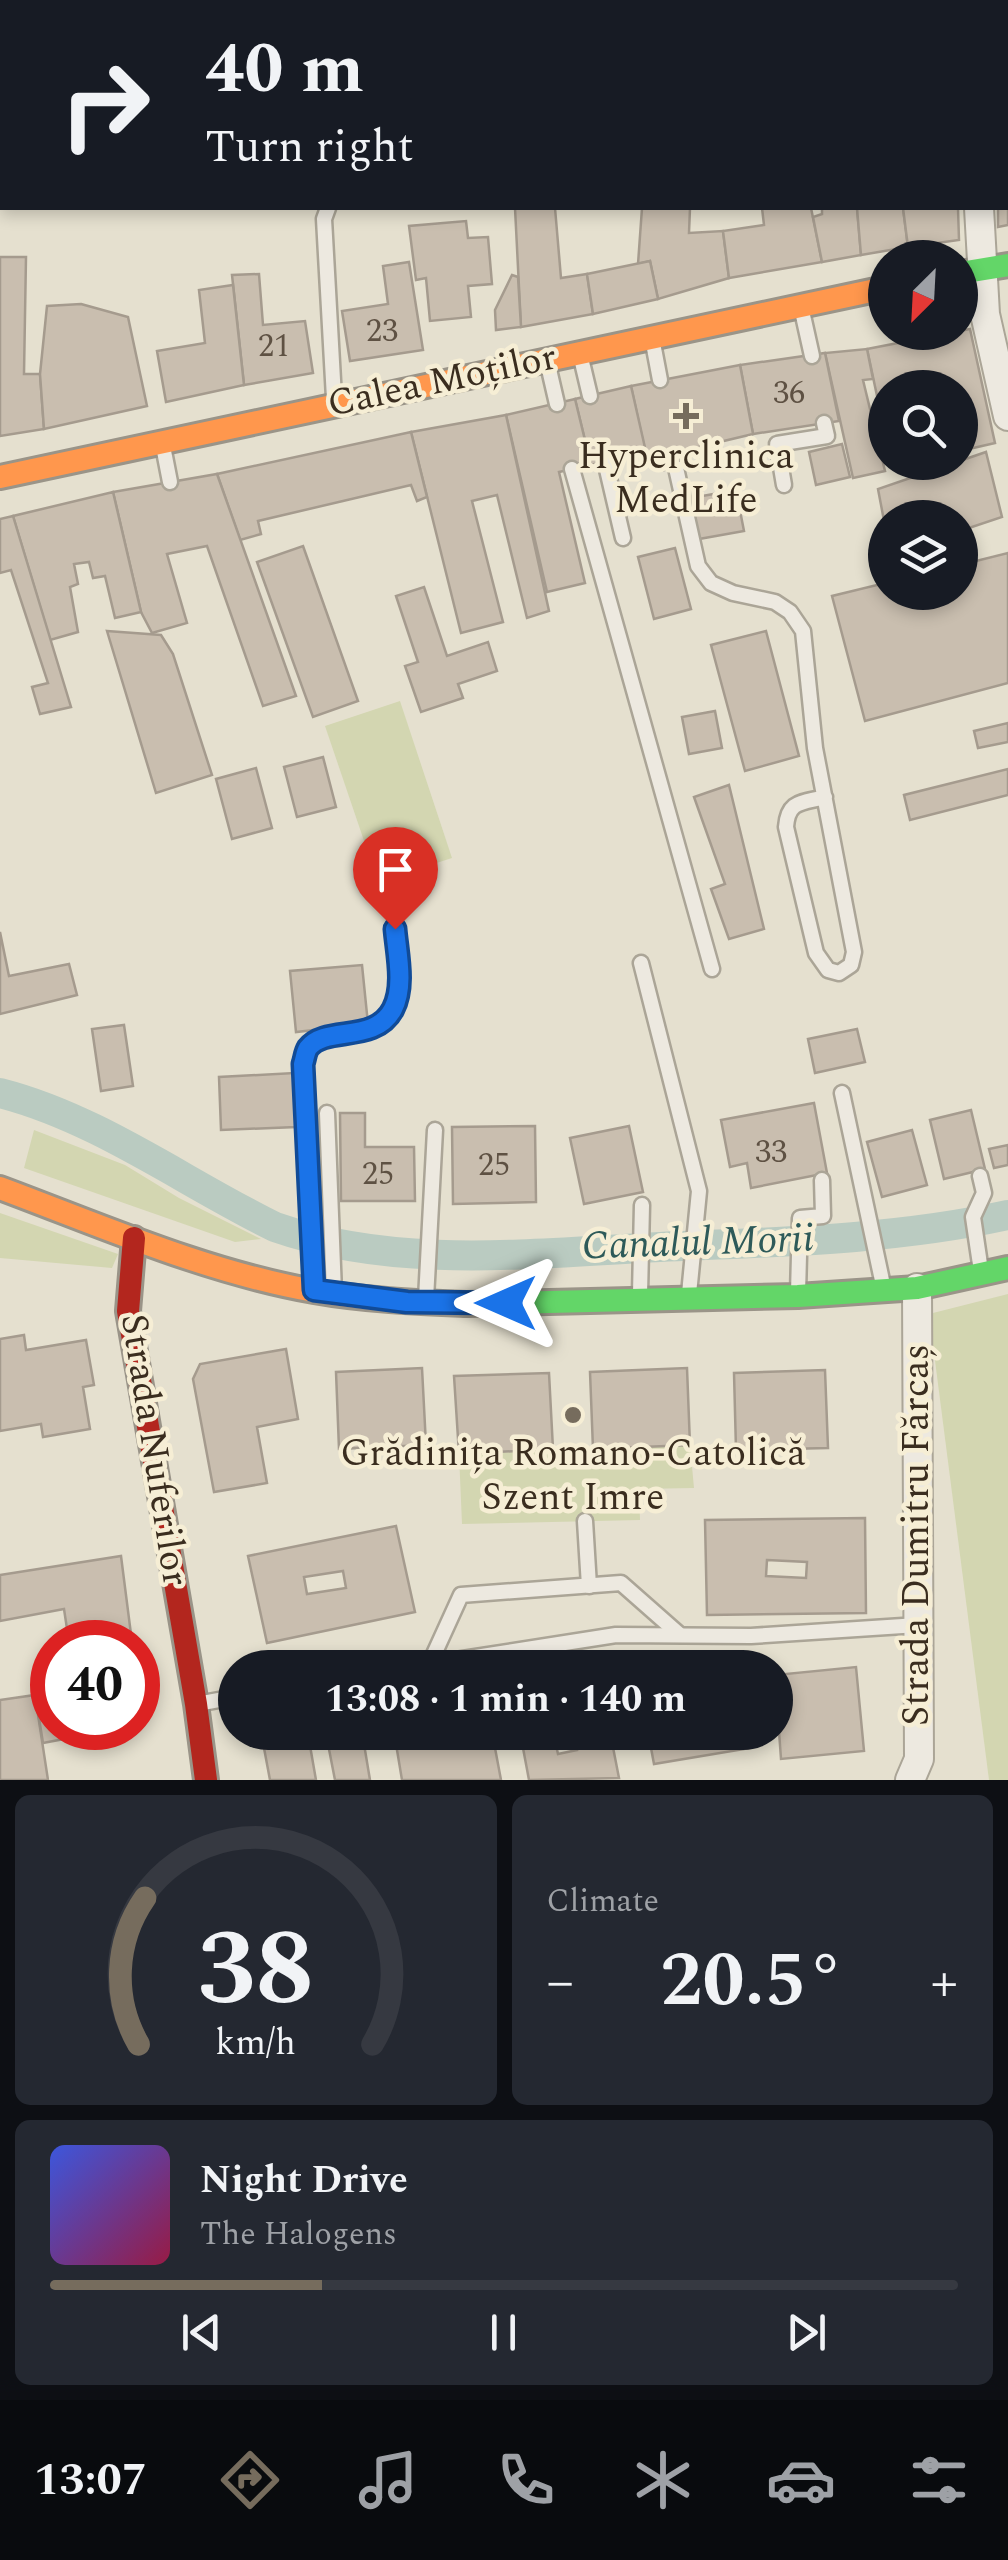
<!DOCTYPE html>
<html lang="en">
<head>
<meta charset="utf-8">
<style>
	body { margin:0; font-family:Spectral,serif; background:#242831; color:#f1f3f6; height:100vh; display:flex; flex-direction:column; font-size:38px; white-space:nowrap }
	* { box-sizing:border-box; margin:0 }
	p { font-size:32px; color:#9ea1a6 }
	.icon { flex:none; width:55px; height:55px; fill:none; stroke:currentColor; stroke-width:2; stroke-linecap:round; stroke-linejoin:round }
	.map { position:relative; height:1780px; overflow:hidden }
	.side { display:flex; flex-direction:column; gap:15px; padding:15px; background:#0d0f14; flex:1 }
	.side>* { flex:none }
	.hud { position:absolute; left:0px; top:0px; width:1010px; height:210px; box-shadow:0 5px 15px #0003; background:#171b24; color:#f1f3f6; overflow:hidden }
	.needle { width:65px; rotate:204deg }
	.buttons { position:absolute; left:868px; top:240px; display:grid; gap:20px }
	.buttons a { display:grid; place-items:center; width:110px; height:110px; border-radius:50%; background:#171b24; box-shadow:0 5px 15px #0003; font-size:50px }
	.speed { position:absolute; left:30px; top:1620px; display:flex; gap:20px; font-size:50px; font-weight:700; text-align:center }
	.speed>* { display:grid; place-content:center; width:130px; height:130px; border-radius:50%; background:#171b24; box-shadow:0 5px 15px #0003; line-height:1 }
	.speed .limit { border:15px solid #d22; background:#fff; color:#111 }
	.pin { position:absolute; display:grid; place-items:center; width:85px; height:85px; color:#fff; margin:-102px -42px; border-radius:50% 50% 50% 0; rotate:-45deg; box-shadow:0 0 10px #0007 }
	.pin .icon { rotate:45deg }
	.me { position:absolute; width:110px; margin:-55px; rotate:270deg; stroke-linejoin:round; filter:drop-shadow(0 0 8px #0008) }
	.turn { display:flex; align-items:center; gap:35px; height:210px; padding:0 40px; font-size:45px }
	.turn .icon { width:130px; height:130px; stroke-width:2.5 }
	.turn b { display:block; font-size:70px; line-height:85px }
	.big { font-size:75px; font-weight:700; line-height:1.1 }
	.side .widget { flex:1; display:flex; flex-direction:column; justify-content:center; gap:15px; min-width:0; padding:0 35px; border-radius:15px; background:#242831 }
	.side .dial { align-items:center; gap:0 }
	.dial svg { height:260px; overflow:visible; fill:none; stroke:#363941; stroke-width:7; stroke-linecap:round; text-anchor:middle }
	.dial text { fill:#f1f3f6; stroke:none }
	.song { display:flex; align-items:center; gap:30px }
	.cover { width:120px; height:120px; border-radius:15px; background:linear-gradient(135deg,hsl(230 70% 55%),hsl(340 70% 35%)) }
	.played { height:10px; border-radius:5px; background:linear-gradient(90deg,#766c5d 30%,#363941 30%) }
	.keys { display:flex; justify-content:space-around; direction:ltr }
	.heat { display:flex; justify-content:space-between; align-items:center; font-size:55px; direction:ltr }
	.side .tiles { flex:1; display:grid; gap:15px; grid-template-columns:1fr 1fr }
	.widget:last-child { grid-column:span 2 }
	.trip { position:absolute; left:218px; top:1650px; width:575px; height:100px; border-radius:50px; background:#171b24; box-shadow:0 5px 15px #0003; font-weight:700; line-height:100px; text-align:center }
	.tabs { display:flex; height:160px; justify-content:space-around; align-items:center; background:#090b0e; color:#9ea1a6 }
	.tabs .icon { width:70px; height:70px }
	.tabs .selected { color:#766c5d }
	.tabs b { font-size:45px; color:#f1f3f6 }
	.map>svg:first-child { display:block }
	.green { fill:#d3d6b1 }
	.lines { fill:none; stroke-linecap:round; stroke-linejoin:round }
	.canal { stroke:#bacbc1; stroke-width:30 }
	.building { fill:#c9beaf; stroke:#a59b8e; stroke-width:2.5; fill-rule:evenodd }
	.lane-casing { stroke:#aba597; stroke-width:19 }
	.street-casing { stroke:#aba597; stroke-width:32 }
	.fast-casing { stroke:#9a9488; stroke-width:28 }
	.slow-casing { stroke:#9a9488; stroke-width:28 }
	.jam-casing { stroke:#9a9488; stroke-width:28 }
	.lane { stroke:#ede9e0; stroke-width:14 }
	.street { stroke:#ede9e0; stroke-width:28 }
	.fast { stroke:#63d668; stroke-width:22 }
	.slow { stroke:#ff974d; stroke-width:22 }
	.jam { stroke:#b3261e; stroke-width:22 }
	.route-casing { stroke:#114b97; stroke-width:25 }
	.route { stroke:#1a73e8; stroke-width:18 }
	.poi-dot { fill:#766c5d; stroke:#f6eed5; stroke-width:4 }
	.labels { text-anchor:middle; dominant-baseline:central; stroke-width:9; stroke-linejoin:round; paint-order:stroke }
	.number-label { font-size:32px; fill:#5e5143 }
	.street-label { font-size:38px; fill:#3a2d1f; stroke:#f6eed5 }
	.poi-label { font-size:38px; fill:#3a2d1f; stroke:#f6eed5 }
	.water-label { font-size:40px; font-style:italic; fill:#2e5a59; stroke:#f6eed5 }
</style>
</head>
<body>
<div class="map">
<svg width="1008" height="1780" viewBox="0 0 1008 1780">
	<rect width="100%" height="100%" fill="#e5e0cf"/>
	<g class="green">
		<polygon points="400,701 452,858 378,882 325,726"/>
		<polygon points="34,1130 125,1165 179,1198 261,1239 235,1242 24,1168"/>
		<polygon points="0,1213 118,1254 112,1268 0,1258"/>
		<polygon points="1008,1294 1008,1780 989,1780 929,1314"/>
		<polygon points="690,1445 694,1488 639,1489 640,1520 462,1524 459,1454"/>
	</g>
	<g class="lines">
		<path class="canal" d="M0,1093c98,25 185,90 275,134 123,43 258,26 385,20 117,-5 234,-7 348,-32"/>
	</g>
	<g class="building">
		<rect x="180" y="0" width="109" height="2"/>
		<rect x="649" y="0" width="50" height="2"/>
		<polygon points="747,0 830,0 746,2"/>
		<rect x="895" y="0" width="67" height="2"/>
		<rect x="0" y="35" width="2" height="131"/>
		<polygon points="1008,126 1008,225 998,227 998,208 1008,208"/>
		<polygon points="515,208 555,208 561,278 587,274 593,314 521,327"/>
		<polygon points="642,208 690,208 689,233 723,231 729,278 658,299 650,261 638,264"/>
		<polygon points="762,208 811,208 822,262 729,278 723,231 764,225"/>
		<polygon points="822,208 857,208 861,255 822,262 813,217 822,214"/>
		<polygon points="857,208 903,208 908,247 861,255"/>
		<polygon points="903,208 958,208 959,240 908,247"/>
		<polygon points="466,221 468,238 488,237 492,284 468,286 471,317 430,321 426,278 416,280 409,226"/>
		<polygon points="0,257 26,257 24,374 40,374 44,429 0,436"/>
		<polygon points="650,261 658,299 593,314 587,274"/>
		<polygon points="409,262 423,350 350,361 342,311 388,304 383,266"/>
		<polygon points="259,274 263,325 305,321 313,373 244,385 232,275"/>
		<polygon points="512,275 518,277 521,327 496,330 495,310"/>
		<polygon points="233,285 244,385 166,402 157,351 205,343 199,290"/>
		<polygon points="81,304 128,317 147,406 44,429 40,374 47,306"/>
		<polygon points="970,329 995,443 969,449 960,388 931,388 926,372 903,376 905,388 885,388 885,403 879,405 867,349"/>
		<polygon points="867,349 873,379 863,380 885,471 853,478 825,353"/>
		<polygon points="825,353 839,421 753,434 740,365"/>
		<polygon points="740,365 753,434 686,450 687,466 664,470 661,458 647,460 631,386"/>
		<polygon points="631,386 646,452 591,465 575,399"/>
		<polygon points="575,399 591,465 559,472 585,583 547,592 506,415"/>
		<polygon points="506,415 549,611 527,618 497,495 472,501 503,622 461,633 411,432"/>
		<polygon points="411,432 427,497 417,501 411,485 258,521 261,534 240,540 217,474"/>
		<polygon points="842,444 850,477 816,485 809,452"/>
		<polygon points="986,452 1002,517 960,531 960,518 885,518 885,526 878,489"/>
		<polygon points="217,474 296,696 263,706 207,546 167,554 187,623 152,633 141,612 113,492"/>
		<polygon points="736,490 744,531 699,539 691,498"/>
		<polygon points="113,492 141,612 115,618 105,576 93,578 89,562 74,564 78,584 70,587 78,632 50,640 13,516"/>
		<polygon points="13,516 71,707 40,714 32,687 48,683 11,570 0,573 0,519"/>
		<polygon points="303,546 358,701 313,717 257,562"/>
		<polygon points="675,548 691,609 654,619 638,557"/>
		<polygon points="1008,553 1008,683 865,721 832,596 885,583 885,592 960,592 960,565"/>
		<polygon points="424,587 447,656 488,642 497,671 458,684 463,698 421,712 405,666 418,662 396,596"/>
		<polygon points="107,631 161,635 173,654 212,775 156,793"/>
		<polygon points="766,631 799,756 745,771 711,645"/>
		<polygon points="715,711 722,748 689,754 682,717"/>
		<polygon points="1008,723 1008,742 978,748 974,731"/>
		<polygon points="323,757 336,807 297,817 284,767"/>
		<polygon points="256,768 272,828 232,839 216,779"/>
		<polygon points="1008,769 1008,795 910,820 904,795"/>
		<polygon points="729,785 764,929 729,939 711,889 725,884 694,797"/>
		<polygon points="0,932 9,976 69,964 77,995 0,1014"/>
		<polygon points="362,965 368,1024 296,1032 290,971"/>
		<polygon points="124,1025 133,1086 101,1091 92,1029"/>
		<polygon points="857,1029 865,1062 815,1073 808,1039"/>
		<polygon points="294,1073 296,1127 221,1130 219,1077"/>
		<polygon points="814,1103 827,1173 751,1188 747,1163 730,1167 721,1120"/>
		<polygon points="971,1110 985,1169 944,1179 930,1120"/>
		<polygon points="340,1113 365,1113 365,1147 414,1147 415,1201 341,1201"/>
		<polygon points="535,1126 536,1202 453,1204 452,1127"/>
		<polygon points="629,1126 643,1192 584,1204 570,1138"/>
		<polygon points="912,1130 927,1185 882,1197 867,1142"/>
		<polygon points="1008,1145 1008,1165 994,1168 989,1149"/>
		<polygon points="24,1335 26,1350 86,1340 94,1385 83,1387 90,1429 43,1437 41,1424 0,1431 0,1339"/>
		<polygon points="286,1349 298,1419 257,1427 267,1483 214,1492 193,1379 200,1364"/>
		<polygon points="422,1368 426,1445 339,1449 336,1372"/>
		<polygon points="687,1368 690,1445 593,1449 590,1372"/>
		<polygon points="825,1370 828,1448 736,1450 734,1373"/>
		<polygon points="549,1373 553,1449 459,1454 454,1376"/>
		<path d="M865,1518l1,95 -159,2 -2,-95zM767,1560l40,2 -1,16 -40,-2z"/>
		<path d="M396,1526l19,86 -148,31 -19,-87zM343,1571l3,17 -39,6 -3,-17z"/>
		<polygon points="121,1556 132,1642 69,1642 64,1609 0,1621 0,1575"/>
		<polygon points="596,1659 598,1668 550,1668"/>
		<polygon points="856,1667 864,1751 781,1759 775,1675"/>
		<polygon points="138,1680 143,1723 138,1724"/>
		<polygon points="35,1695 48,1780 0,1780 0,1700"/>
		<polygon points="52,1710 52,1728 122,1728 43,1743 38,1712"/>
		<polygon points="362,1732 370,1780 335,1780 327,1739"/>
		<polygon points="394,1732 424,1732 425,1740 439,1738 439,1732 492,1732 501,1780 402,1780"/>
		<polygon points="520,1732 553,1732 558,1754 577,1750 573,1732 610,1732 619,1778 529,1780"/>
		<polygon points="648,1732 747,1732 750,1748 654,1764"/>
		<polygon points="309,1740 316,1780 270,1780 264,1748"/>
	</g>
	<g class="lines">
		<g class="lane-casing">
			<g id="lane">
				<polyline points="496,2 496,0"/>
				<polyline points="328,208 324,219 334,398"/>
				<polyline points="802,311 812,356"/>
				<polyline points="653,343 660,380"/>
				<polyline points="581,358 590,396"/>
				<polyline points="548,365 557,404"/>
				<polyline points="163,446 170,482"/>
				<polyline points="605,461 623,538"/>
				<path d="M676,468l22,98 13,17 22,10 42,9 15,10 13,19 12,117 39,204 -3,13 -12,8 -11,-3 -12,-17 -30,-126c2,-27 16,-24 39,-30"/>
				<polyline points="572,469 712,969"/>
				<polyline points="784,485 777,444 827,436 824,423"/>
				<polyline points="641,963 699,1191 689,1294"/>
				<polyline points="842,1093 883,1285"/>
				<polyline points="327,1113 334,1292"/>
				<polyline points="980,1176 984,1193 973,1217 981,1271"/>
				<path d="M314,1289l-11,-225c2,-6 2,-11 5,-16 18,-23 66,-4 85,-39 12,-23 4,-56 2,-80"/>
				<polyline points="798,1293 800,1218 823,1216 822,1180"/>
				<polyline points="640,1294 642,1205"/>
				<polyline points="426,1299 435,1130"/>
				<polyline points="585,1521 589,1586"/>
				<polyline points="430,1663 461,1595 621,1583 680,1635"/>
				<polyline points="404,1668 616,1635 751,1636 918,1625"/>
				<polyline points="197,1704 235,1697"/>
			</g>
		</g>
		<g class="street-casing">
			<g id="street">
				<polyline points="980,2 980,0"/>
				<polyline points="979,208 985,314 1008,416"/>
				<polyline points="910,1780 919,1759 917,1288"/>
			</g>
		</g>
		<g class="fast-casing">
			<g id="fast">
				<polyline points="960,273 1008,265"/>
				<polyline points="467,1304 798,1296 917,1288 1008,1268"/>
			</g>
		</g>
		<g class="slow-casing">
			<g id="slow">
				<polyline points="0,477 885,288"/>
				<path d="M0,1188c102,38 206,84 314,103 50,9 102,11 153,13"/>
			</g>
		</g>
		<g class="jam-casing">
			<polyline id="jam" points="134,1238 128,1311 196,1704 206,1780"/>
		</g>
		<use href="#lane" class="lane"/>
		<use href="#street" class="street"/>
		<use href="#fast" class="fast"/>
		<use href="#slow" class="slow"/>
		<use href="#jam" class="jam"/>
	</g>
	<g class="lines">
		<g class="route-casing">
			<path id="route" d="M395,929c2,24 10,57 -2,80 -18,35 -67,16 -85,39 -3,5 -3,10 -5,16l11,226 93,12 99,1"/>
		</g>
		<use href="#route" class="route"/>
	</g>
	<g class="poi-dot">
		<path d="M681 401h10v10h10v10h-10v10h-10v-10h-10v-10h10z"/>
		<circle cx="573" cy="1415" r="10"/>
	</g>
	<g class="labels">
		<g class="number-label">
			<text x="382" y="331">23</text>
			<text x="274" y="346">21</text>
			<text x="789" y="393">36</text>
			<text x="771" y="1152">33</text>
			<text x="494" y="1165">25</text>
			<text x="378" y="1174">25</text>
		</g>
		<g class="street-label">
			<text transform="translate(442 381) rotate(-12)">Calea Moților</text>
			<text transform="translate(154 1450) rotate(81)">Strada Nuferilor</text>
			<text transform="translate(917 1535) rotate(-90)">Strada Dumitru Fărcaș</text>
		</g>
		<g class="poi-label">
			<text x="686" y="457">Hyperclinica<tspan x="686" dy="44">MedLife</tspan></text>
			<text x="573" y="1454">Grădinița Romano-Catolică<tspan x="573" dy="44">Szent Imre</tspan></text>
		</g>
		<g class="water-label">
			<text transform="translate(698 1243) rotate(-2)">Canalul Morii</text>
		</g>
	</g>
</svg>
<div class="buttons">
<a><svg class="needle" viewBox="-14 -14 28 28"><path d="M0-13l5 13h-10z" fill="#e53935"/><path d="M0 13l5-13h-10z" fill="#9ea1a6"/></svg></a>
<a><svg class="icon" aria-label="search" viewBox="0 0 24 24"><circle cx="10" cy="10" r="6"/><path d="M15 15l6 6"/></svg></a>
<a><svg class="icon" aria-label="layers" viewBox="0 0 24 24"><path d="M12 4l9 5-9 5-9-5zM3 14l9 5 9-5"/></svg></a>
</div>
<div class="speed"><div class="limit">40</div></div>
<div class="pin" style="left:395px;top:929px;background:#d93025"><svg class="icon" aria-label="arrive" viewBox="0 0 24 24"><path d="M6 21V4h12l-3 4 3 4H6"/></svg></div>
<svg class="me" style="left:506px;top:1303px" viewBox="-20 -20 40 40"><path d="M0-17L14 15 0 8-14 15z" fill="#1a73e8" stroke="#fff" stroke-width="4"/></svg>
<div class="trip">13:08 · 1 min · 140 m</div>
<div class="hud">
<div class="turn"><svg class="icon" aria-label="right" viewBox="0 0 24 24"><path d="M7 20v-9h11M14 6l5 5-5 5"/></svg><div><b>40 m</b>Turn right</div></div>
</div>
</div>
<section class="side">
<div class="tiles">
<div class="widget dial"><svg viewBox="0 0 100 80">
<path d="M14 69A42 42 0 1 1 86 69"/>
<path d="M14 69A42 42 0 0 1 16 24" stroke="#766c5d"/>
<text x="50" y="56" font-size="32" font-weight="700">38</text>
<text x="50" y="72" font-size="11">km/h</text>
</svg></div>
<div class="widget"><p>Climate</p>
<div class="heat"><a>−</a><b class="big">20.5°</b><a>+</a></div>
</div>
<div class="widget">
<div class="song"><i class="cover"></i><div><b>Night Drive</b><p>The Halogens</p></div></div>
<div class="played"></div>
<div class="keys"><svg class="icon" aria-label="previous" viewBox="0 0 24 24"><path d="M18 5L8 12l10 7zM5 5v14"/></svg><svg class="icon" aria-label="pause" viewBox="0 0 24 24"><path d="M8 5v14M16 5v14"/></svg><svg class="icon" aria-label="next" viewBox="0 0 24 24"><path d="M6 5l10 7-10 7zM19 5v14"/></svg></div>
</div>
</div>
</section>
<nav class="tabs">
<b>13:07</b>
<svg class="icon selected" aria-label="directions" viewBox="0 0 24 24"><path d="M12 3l9 9-9 9-9-9zM9 14v-3h6M13 9l2 2-2 2"/></svg>
<svg class="icon" aria-label="music" viewBox="0 0 24 24"><path d="M9 18V5l10-2v13"/><circle cx="6" cy="18" r="3"/><circle cx="16" cy="16" r="3"/></svg>
<svg class="icon" aria-label="phone" viewBox="0 0 24 24"><path d="M5 4h4l2 5-3 2q2 4 5 5l2-3 5 2v4C11 20 4 13 5 4z"/></svg>
<svg class="icon" aria-label="climate" viewBox="0 0 24 24"><path d="M12 3v18M4 7l16 10M4 17L20 7"/></svg>
<svg class="icon" aria-label="car" viewBox="0 0 24 24"><path d="M5 17H2v-5l4-1 3-4h7l3 4 3 1v5h-3M9 17h6M6 11h13"/><circle cx="7" cy="17" r="2"/><circle cx="17" cy="17" r="2"/></svg>
<svg class="icon" aria-label="filters" viewBox="0 0 24 24"><path d="M4 7h16M4 17h16"/><circle cx="9" cy="7" r="2"/><circle cx="15" cy="17" r="2"/></svg>
</nav>
</body>
</html>
